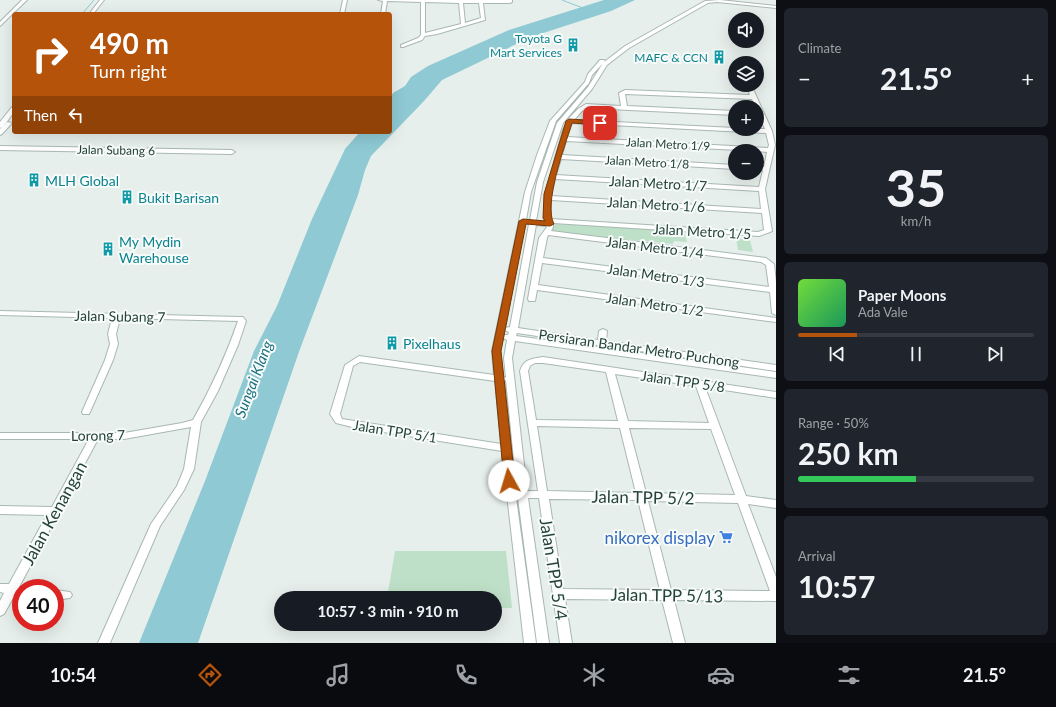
<!DOCTYPE html>
<html lang="en">
<head>
<meta charset="utf-8">
<style>
	body { margin:0; font-family:Lato,sans-serif; background:#20242c; color:#f1f3f6; height:100vh; display:flex; flex-direction:column; font-size:15px; white-space:nowrap }
	* { box-sizing:border-box; margin:0 }
	p { font-size:13px; color:#9ea1a6 }
	.icon { flex:none; width:22px; height:22px; fill:none; stroke:currentColor; stroke-width:2; stroke-linecap:round; stroke-linejoin:round }
	.map { position:relative; flex:1; overflow:hidden }
	.panel { display:flex; flex-direction:column; gap:8px; padding:8px; background:#0d0f14; width:280px }
	.panel>* { flex:none }
	.guide { position:absolute; left:12px; top:12px; width:380px; height:122px; border-radius:4px; box-shadow:0 4px 16px #0002; background:#b45309; color:#fff; overflow:hidden }
	.buttons { position:absolute; left:728px; top:12px; display:grid; gap:8px }
	.buttons a { display:grid; place-items:center; width:36px; height:36px; border-radius:50%; background:#171b24; box-shadow:0 4px 16px #0002; font-size:20px }
	.speed { position:absolute; left:12px; top:579px; display:flex; gap:8px; font-size:20px; font-weight:700; text-align:center }
	.speed>* { display:grid; place-content:center; width:52px; height:52px; border-radius:50%; background:#171b24; box-shadow:0 4px 16px #0002; line-height:1 }
	.speed .limit { border:6px solid #d22; background:#fff; color:#111 }
	.pin { position:absolute; display:grid; place-items:center; width:34px; height:34px; color:#fff; margin:-17px; border-radius:8px; box-shadow:0 2px 6px #0006 }
	.me { position:absolute; width:44px; margin:-22px; rotate:354deg; stroke-linejoin:round; filter:drop-shadow(0 0 3px #0008) }
	.turn { display:flex; align-items:center; gap:14px; height:84px; padding:0 12px; font-size:18px }
	.turn .icon { width:52px; height:52px; stroke-width:2.5 }
	.turn b { display:block; font-size:28px; line-height:34px }
	.then { display:flex; align-items:center; height:38px; padding:0 12px; background:#0003; gap:8px; font-size:15px }
	.big { font-size:30px; font-weight:700; line-height:1.1 }
	.panel .tile { flex:1; display:flex; flex-direction:column; justify-content:center; gap:6px; min-width:0; padding:0 14px; border-radius:6px; background:#20242c }
	.panel .dial { align-items:center; gap:0 }
	.dial b { font-size:52px; line-height:1 }
	.song { display:flex; align-items:center; gap:12px }
	.cover { width:48px; height:48px; border-radius:6px; background:linear-gradient(135deg,hsl(100 70% 55%),hsl(150 70% 35%)) }
	.played { height:4px; border-radius:2px; background:linear-gradient(90deg,#b45309 25%,#363941 25%) }
	.keys { display:flex; justify-content:space-around; direction:ltr }
	.heat { display:flex; justify-content:space-between; align-items:center; font-size:22px; direction:ltr }
	.charge { height:6px; border-radius:3px; background:linear-gradient(90deg,#34c759 50%,#363941 0) }
	.trip { position:absolute; left:274px; top:591px; width:228px; height:40px; border-radius:20px; background:#171b24; box-shadow:0 4px 16px #0002; font-weight:700; line-height:40px; text-align:center }
	.tabs { display:flex; height:64px; justify-content:space-around; align-items:center; background:#090b0e; color:#9ea1a6 }
	.tabs .icon { width:28px; height:28px }
	.tabs .selected { color:#b45309 }
	.tabs b { font-size:18px; color:#f1f3f6 }
	main { display:flex; flex:1; min-height:0 }
	.map>svg:first-child { display:block }
	.green { fill:#bfe0c8 }
	.water { fill:#8ec9d4 }
	.lines { fill:none; stroke-linecap:round; stroke-linejoin:round }
	.stream { stroke:#8ec9d4; stroke-width:1 }
	.minor-casing { stroke:#a8b8b2; stroke-width:2 }
	.minor { fill:#fff; fill-rule:evenodd }
	.route { fill:#b45309; stroke:#753606 }
	.labels { text-anchor:middle; dominant-baseline:central; stroke-width:4; stroke-linejoin:round; paint-order:stroke }
	.far-culture-label { font-size:12px; fill:#0d838f; stroke:#f7fbf9; text-anchor:end }
	.far-street-label { font-size:12px; fill:#24423a; stroke:#f7fbf9 }
	.culture-label { font-size:14px; fill:#0d838f; stroke:#f7fbf9; text-anchor:start }
	.street-label { font-size:14px; fill:#24423a; stroke:#f7fbf9 }
	.water-label { font-size:15px; font-style:italic; fill:#1c6f80; stroke:#f7fbf9 }
	.near-street-label { font-size:17px; fill:#24423a; stroke:#f7fbf9 }
	.near-shop-label { font-size:17px; fill:#366cbe; stroke:#f7fbf9; text-anchor:end }
</style>
</head>
<body>
<main>
<div class="map">
<svg width="776" height="643" viewBox="0 0 776 643">
	<rect width="100%" height="100%" fill="#e6efeb"/>
	<g class="green">
		<polygon points="556,224 684,231 687,242 674,241 673,244 555,232 552,231 551,228"/>
		<polygon points="736,238 750,240 753,252 738,250"/>
		<polygon points="395,551 506,551 512,608 495,608 495,598 387,598"/>
	</g>
	<polygon class="water" points="604,0 635,0 611,11 531,37 442,80 424,101 371,156 365,170 358,195 300,349 198,643 139,643 205,481 254,351 277,306 312,219 345,149 360,132 390,132 390,97 393,93 405,86 411,77 428,66 509,30"/>
	<g class="lines">
		<g class="stream">
			<polyline points="562,0 583,8"/>
			<polyline points="82,14 94,0"/>
		</g>
		<g class="minor-casing">
			<g id="minor">
				<polygon points="22,0 27,0 0,26 0,22"/>
				<polygon points="100,0 104,0 93,14 89,14"/>
				<polygon points="343,0 347,0 344,14 340,14"/>
				<path d="M378,0h134v2l-2,1h-27l2,17 -48,14 -12,2 -3,4 -19,7h-2v-2l17,-7 3,-3v-33l-34,-1 -2,13h-4l2,-13zM425,2l34,1 2,21 -36,9zM463,3h16l2,15 -16,5z"/>
				<path d="M720,0l56,6v2l-59,-6 -9,1 -79,45 -22,17 -15,24 -29,34 -20,59 -7,39h9l-1,-3 1,-24 18,-64 4,-8 -1,-1 12,-12 8,-5 35,2 -2,-13 6,-3 125,5 -2,-5 5,-1 19,42 3,14 -10,44 7,42 -2,1 -11,4 -206,-13v4l-2,4 215,27 8,6 2,18v33l-4,-2 -2,-21 -228,-29 -4,22 238,33v4l-239,-32 -2,11h-6l-1,-2 11,-61 8,-11 -1,-1 -10,-1 -18,103 80,12 1,-9 4,-2 4,2 -1,10 170,24v6l-170,-25 -1,2 171,24v6l-261,-37 -3,17 15,133h11l-18,-120c4,-12 11,-12 23,-14l233,35v6l-71,-11 41,109 30,4v8l-28,-4 28,73v24l-102,-1 11,43h-12l-11,-43 -97,-1 7,44h-12l-21,-145h-11l21,145h-12l-19,-145h-2l20,145h-12l-22,-192 -150,-24 -16,-4 -6,-9 15,-49 14,-9 135,19 -2,-24 33,-159 12,-37 13,-34 35,-39 3,-8 12,-14h4l1,1 -13,14 -3,8 -33,38 -25,71 -5,28h4l7,-38 20,-59 31,-36 15,-24 22,-17 80,-45zM625,94l127,5 3,8h2v4l8,18h-30v-1l-161,-8 8,-9 5,-3 148,7v-4l-108,-5zM572,123l194,10 3,12 -1,3 -201,-11zM566,141l191,10 10,1 -3,15 -7,-1v4h6l-4,17 -203,-12 5,-16 174,10v-4l-173,-10zM555,179l204,12 2,18 -210,-13zM551,200l211,13 2,17 -6,2 -207,-13zM525,223l4,1 -19,103 -5,1zM548,235l213,27 5,3 3,22 -226,-29 4,-20zM504,330l5,2 -1,3h-5zM517,333l81,12v2l-82,-11zM503,338l4,2 -3,18 2,20 -3,-2 -3,-25zM360,362l135,19 6,63 -159,-25 -2,-5 13,-48zM535,363h8l63,9 12,49 -82,-1 -8,-49 2,-5zM615,374l81,12 13,37 -81,-2zM506,380l11,110h-1l-12,-109zM537,426l83,2 16,65 -89,-2zM629,428l82,1 24,66 -89,-2zM549,499l89,1 22,90 -97,-1zM648,501l90,2 32,88 -99,-1z"/>
				<polygon points="14,106 14,112 3,127 7,122 12,123 2,134 0,135 0,129 2,127 0,128 0,122 12,107"/>
				<polygon points="0,146 232,150 235,152 232,154 0,150"/>
				<path d="M0,311l240,6h3l3,4 -8,24 -20,46 -17,31 -7,47 -10,21 -24,36 -50,117h-12l53,-119 26,-38 7,-17 7,-42 -67,12h-26l-80,150 3,-1v10h-8l-9,16 -4,2v-15l4,-8 -4,-1v-8h9l38,-69 -47,-1v-8l52,1 37,-68h-89v-6h124l58,-10 11,-3c18,-32 33,-64 45,-99l-118,-3 -4,16 2,10 -5,16 -23,52 -1,2h-6l-1,-2 23,-52 5,-16 -2,-10 4,-16 -112,-3z"/>
				<polygon points="55,590 70,592 72,595 70,598 55,600"/>
			</g>
		</g>
		<use href="#minor" class="minor"/>
	</g>
	<path class="route" d="M569,119l31,2 3,2 -3,2 -28,-2c-7,23 -29,81 -18,101l-4,2 -24,-2 -25,127 14,130 -6,4 -5,-4 -12,-130 27,-130 4,-2 22,2 -2,-3 1,-24 22,-73z"/>
	<defs>
		<g id="building-bare" transform="scale(1.08)"><path d="M-4-6H4V6H1V3H-1V6H-4ZM-2.5-4.3h1.7v1.8h-1.7ZM.8-4.3h1.7v1.8H.8ZM-2.5-1h1.7V.8h-1.7ZM.8-1h1.7V.8H.8Z" fill="#0f9aa8" stroke="#f7fbf9" stroke-width="2.5" paint-order="stroke"/></g>
		<g id="supermarket-bare" transform="scale(1.08)"><path d="M-6-5.5h2.5l.6 2H6L4.5 2H-2.5L-4.4-4H-6ZM-1.5 3.2a1.3 1.3 0 1 0 .1 0ZM3 3.2a1.3 1.3 0 1 0 .1 0Z" fill="#3f7fe0" stroke="#f7fbf9" stroke-width="2.5" paint-order="stroke"/></g>
	</defs>
	<g fill-rule="evenodd">
		<use href="#building-bare" x="573" y="45"/>
		<use href="#building-bare" x="719" y="57"/>
		<use href="#building-bare" x="34" y="180"/>
		<use href="#building-bare" x="127" y="197"/>
		<use href="#building-bare" x="108" y="249"/>
		<use href="#building-bare" x="392" y="343"/>
		<use href="#supermarket-bare" x="726" y="537"/>
	</g>
	<g class="labels">
		<g class="far-culture-label">
			<text x="562" y="38">Toyota G<tspan x="562" dy="14">Mart Services</tspan></text>
			<text x="708" y="57">MAFC &amp; CCN</text>
		</g>
		<g class="far-street-label">
			<text transform="translate(668 144) rotate(3)">Jalan Metro 1/9</text>
			<text transform="translate(116 150) rotate(1)">Jalan Subang 6</text>
			<text transform="translate(647 162) rotate(3)">Jalan Metro 1/8</text>
		</g>
		<g class="culture-label">
			<text x="45" y="180">MLH Global</text>
			<text x="138" y="197">Bukit Barisan</text>
			<text x="119" y="241">My Mydin<tspan x="119" dy="16">Warehouse</tspan></text>
			<text x="403" y="343">Pixelhaus</text>
		</g>
		<g class="street-label">
			<text transform="translate(658 183) rotate(3)">Jalan Metro 1/7</text>
			<text transform="translate(656 204) rotate(3)">Jalan Metro 1/6</text>
			<text transform="translate(702 231) rotate(3)">Jalan Metro 1/5</text>
			<text transform="translate(655 247) rotate(7)">Jalan Metro 1/4</text>
			<text transform="translate(656 275) rotate(8)">Jalan Metro 1/3</text>
			<text transform="translate(655 304) rotate(8)">Jalan Metro 1/2</text>
			<text transform="translate(120 316) rotate(1)">Jalan Subang 7</text>
			<text transform="translate(639 348) rotate(8)">Persiaran Bandar Metro Puchong</text>
			<text transform="translate(683 381) rotate(8)">Jalan TPP 5/8</text>
			<text transform="translate(395 431) rotate(9)">Jalan TPP 5/1</text>
			<text transform="translate(98 435) rotate(-1)">Lorong 7</text>
		</g>
		<g class="water-label">
			<text transform="translate(253 379) rotate(-69)">Sungai Klang</text>
		</g>
		<g class="near-street-label">
			<text transform="translate(643 497) rotate(1)">Jalan TPP 5/2</text>
			<text transform="translate(54 513) rotate(-61)">Jalan Kenangan</text>
			<text transform="translate(554 569) rotate(81)">Jalan TPP 5/4</text>
			<text transform="translate(667 595) rotate(1)">Jalan TPP 5/13</text>
		</g>
		<g class="near-shop-label">
			<text x="715" y="537">nikorex display</text>
		</g>
	</g>
</svg>
<div class="buttons">
<a><svg class="icon" aria-label="sound" viewBox="0 0 24 24"><path d="M4 9h4l5-4v14l-5-4H4zM17 9q2 3 0 6"/></svg></a>
<a><svg class="icon" aria-label="layers" viewBox="0 0 24 24"><path d="M12 4l9 5-9 5-9-5zM3 14l9 5 9-5"/></svg></a>
<a>+</a>
<a>−</a>
</div>
<div class="speed"><div class="limit">40</div></div>
<div class="pin" style="left:600px;top:123px;background:#d93025"><svg class="icon" aria-label="arrive" viewBox="0 0 24 24"><path d="M6 21V4h12l-3 4 3 4H6"/></svg></div>
<svg class="me" style="left:509px;top:481px" viewBox="-20 -20 40 40"><circle r="19" fill="#fff"/><path d="M0-13L10 11 0 6-10 11z" fill="#b45309"/></svg>
<div class="trip">10:57 · 3 min · 910 m</div>
<div class="guide">
<div class="turn"><svg class="icon" aria-label="right" viewBox="0 0 24 24"><path d="M7 20v-9h11M14 6l5 5-5 5"/></svg><div><b>490 m</b>Turn right</div></div>
<div class="then">Then<svg class="icon" aria-label="left" viewBox="0 0 24 24"><path d="M17 20v-9H6M10 6l-5 5 5 5"/></svg></div>
</div>
</div>
<section class="panel">
<div class="tile"><p>Climate</p>
<div class="heat"><a>−</a><b class="big">21.5°</b><a>+</a></div>
</div>
<div class="tile dial"><b>35</b><p>km/h</p></div>
<div class="tile">
<div class="song"><i class="cover"></i><div><b>Paper Moons</b><p>Ada Vale</p></div></div>
<div class="played"></div>
<div class="keys"><svg class="icon" aria-label="previous" viewBox="0 0 24 24"><path d="M18 5L8 12l10 7zM5 5v14"/></svg><svg class="icon" aria-label="pause" viewBox="0 0 24 24"><path d="M8 5v14M16 5v14"/></svg><svg class="icon" aria-label="next" viewBox="0 0 24 24"><path d="M6 5l10 7-10 7zM19 5v14"/></svg></div>
</div>
<div class="tile"><p>Range · 50%</p><b class="big">250 km</b><div class="charge"></div></div>
<div class="tile"><p>Arrival</p><b class="big">10:57</b></div>
</section>
</main>
<nav class="tabs">
<b>10:54</b>
<svg class="icon selected" aria-label="directions" viewBox="0 0 24 24"><path d="M12 3l9 9-9 9-9-9zM9 14v-3h6M13 9l2 2-2 2"/></svg>
<svg class="icon" aria-label="music" viewBox="0 0 24 24"><path d="M9 18V5l10-2v13"/><circle cx="6" cy="18" r="3"/><circle cx="16" cy="16" r="3"/></svg>
<svg class="icon" aria-label="phone" viewBox="0 0 24 24"><path d="M5 4h4l2 5-3 2q2 4 5 5l2-3 5 2v4C11 20 4 13 5 4z"/></svg>
<svg class="icon" aria-label="climate" viewBox="0 0 24 24"><path d="M12 3v18M4 7l16 10M4 17L20 7"/></svg>
<svg class="icon" aria-label="car" viewBox="0 0 24 24"><path d="M5 17H2v-5l4-1 3-4h7l3 4 3 1v5h-3M9 17h6M6 11h13"/><circle cx="7" cy="17" r="2"/><circle cx="17" cy="17" r="2"/></svg>
<svg class="icon" aria-label="filters" viewBox="0 0 24 24"><path d="M4 7h16M4 17h16"/><circle cx="9" cy="7" r="2"/><circle cx="15" cy="17" r="2"/></svg>
<b>21.5°</b>
</nav>
</body>
</html>
